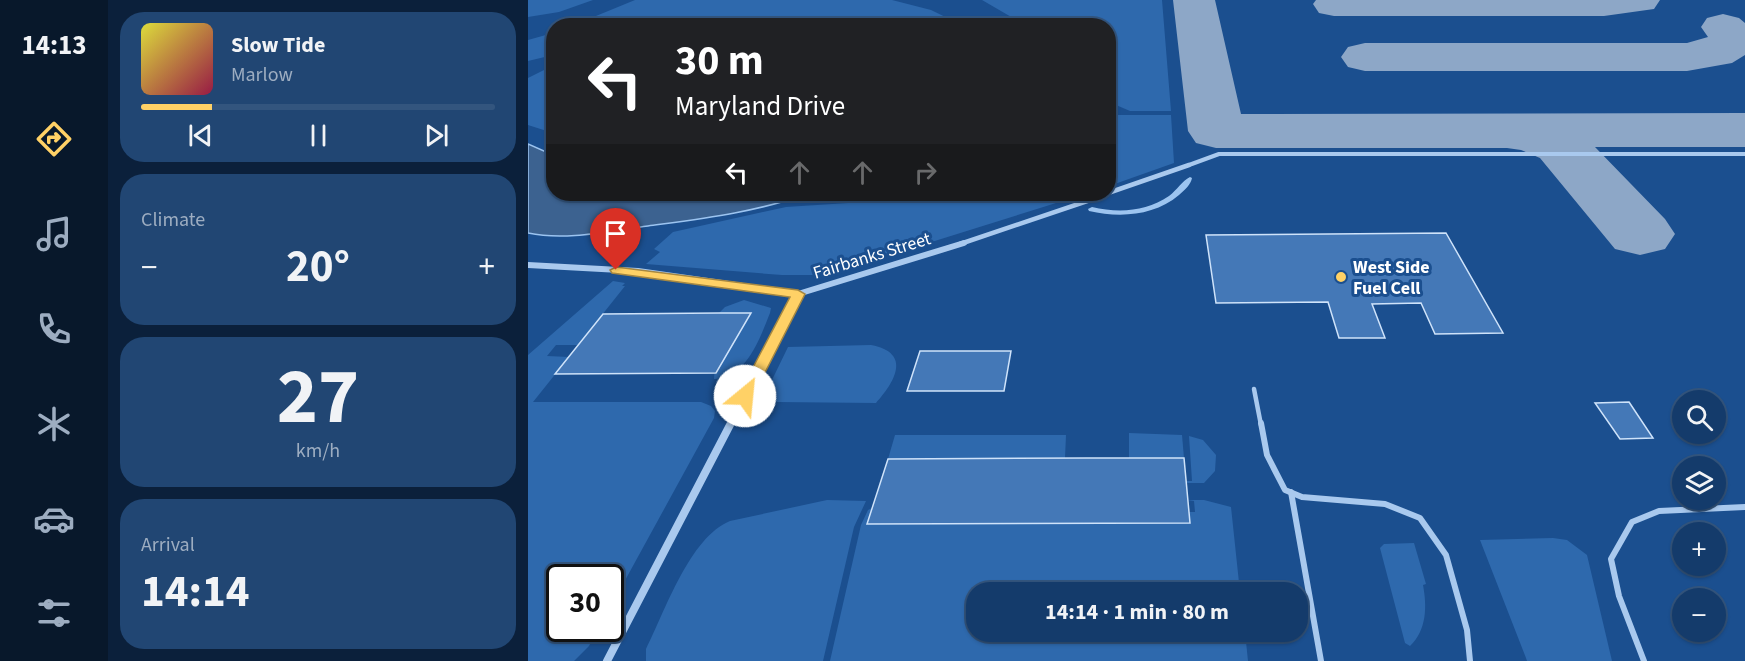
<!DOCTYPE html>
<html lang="en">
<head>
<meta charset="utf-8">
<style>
	body { margin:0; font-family:"Source Sans 3",sans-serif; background:#214673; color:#f1f3f6; height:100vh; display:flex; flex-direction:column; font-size:22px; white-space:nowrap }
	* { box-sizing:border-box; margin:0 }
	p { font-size:20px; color:#9dadc1 }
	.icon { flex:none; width:33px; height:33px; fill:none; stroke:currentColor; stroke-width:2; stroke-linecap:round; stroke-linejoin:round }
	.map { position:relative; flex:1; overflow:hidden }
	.panel { display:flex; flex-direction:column; gap:12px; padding:12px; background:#0b203b; width:420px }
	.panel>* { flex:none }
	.guide { position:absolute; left:18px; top:18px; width:570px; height:183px; border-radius:24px; box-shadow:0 2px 4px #0004,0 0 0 2px #33557e; background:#202124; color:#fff; overflow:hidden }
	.tools { position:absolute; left:1144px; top:390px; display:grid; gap:12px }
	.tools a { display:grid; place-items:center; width:54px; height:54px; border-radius:50%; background:#143b6b; box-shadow:0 2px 4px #0004,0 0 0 2px #33557e; font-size:30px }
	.speed { position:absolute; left:18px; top:564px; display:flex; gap:12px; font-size:30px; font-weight:700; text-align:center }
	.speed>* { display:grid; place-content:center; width:78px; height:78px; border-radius:50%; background:#143b6b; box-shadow:0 2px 4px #0004,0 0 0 2px #33557e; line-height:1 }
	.speed .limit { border:3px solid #111; border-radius:9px; background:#fff; color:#111 }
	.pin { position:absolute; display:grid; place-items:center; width:51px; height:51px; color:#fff; margin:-62px -26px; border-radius:50% 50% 50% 0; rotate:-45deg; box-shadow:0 0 6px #0007 }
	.pin .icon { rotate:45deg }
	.me { position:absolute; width:66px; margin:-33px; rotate:28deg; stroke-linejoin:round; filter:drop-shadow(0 0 4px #0008) }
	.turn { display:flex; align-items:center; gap:21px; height:126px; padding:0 30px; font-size:27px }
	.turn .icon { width:78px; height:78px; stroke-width:2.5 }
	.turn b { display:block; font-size:42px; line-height:51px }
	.lanes { display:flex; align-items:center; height:57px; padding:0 30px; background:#0003; justify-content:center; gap:30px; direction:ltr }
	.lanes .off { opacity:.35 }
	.big { font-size:45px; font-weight:700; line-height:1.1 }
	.panel .tile { flex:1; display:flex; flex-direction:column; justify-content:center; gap:9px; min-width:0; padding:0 21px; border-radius:24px; background:#214673 }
	.panel .dial { align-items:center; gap:0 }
	.dial b { font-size:78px; line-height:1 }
	.song { display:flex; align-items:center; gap:18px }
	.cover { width:72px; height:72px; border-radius:9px; background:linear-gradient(135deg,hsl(60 70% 55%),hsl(340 70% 35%)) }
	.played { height:6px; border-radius:3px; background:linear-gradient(90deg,#ffd166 20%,#33557e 20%) }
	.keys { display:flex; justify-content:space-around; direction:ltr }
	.heat { display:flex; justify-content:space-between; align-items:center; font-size:33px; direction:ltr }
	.trip { position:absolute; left:438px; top:582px; width:342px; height:60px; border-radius:24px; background:#143b6b; box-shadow:0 2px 4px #0004,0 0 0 2px #33557e; font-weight:700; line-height:60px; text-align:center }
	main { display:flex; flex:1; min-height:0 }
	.tab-bar { display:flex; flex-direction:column; width:108px; justify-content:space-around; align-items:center; background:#08182b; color:#9dadc1 }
	.tab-bar .icon { width:42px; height:42px }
	.tab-bar .active { color:#ffd166 }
	.tab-bar b { font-size:27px; color:#f1f3f6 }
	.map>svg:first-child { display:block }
	.green { fill:#2e69ad }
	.water { fill:#3c6290; stroke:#9cc4f0; stroke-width:1.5 }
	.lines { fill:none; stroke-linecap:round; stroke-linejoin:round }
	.stream { fill:#9cc4f0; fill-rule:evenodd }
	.taxiway { fill:#8da7c7; fill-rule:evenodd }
	.building { fill:#4478b7; stroke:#cfe3fa; stroke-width:1.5 }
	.service-far2 { stroke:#a9c9ee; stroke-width:4 }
	.service-far1 { stroke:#a9c9ee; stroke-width:4.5 }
	.service { stroke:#a9c9ee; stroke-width:6 }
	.minor-far2 { stroke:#a9c9ee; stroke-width:4.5 }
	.minor-far1 { stroke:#a9c9ee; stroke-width:6 }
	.minor { stroke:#a9c9ee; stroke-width:8 }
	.route { fill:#ffd166; stroke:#a68842; stroke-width:1.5 }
	.poi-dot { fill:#ffd166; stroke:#1b4f8f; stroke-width:2 }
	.labels { text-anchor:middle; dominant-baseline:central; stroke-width:6; stroke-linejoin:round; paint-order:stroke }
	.street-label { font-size:18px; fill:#fff; stroke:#1b4f8f }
	.poi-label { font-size:18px; font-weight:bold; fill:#fff; stroke:#1b4f8f; text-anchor:start }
</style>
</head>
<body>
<main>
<nav class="tab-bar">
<b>14:13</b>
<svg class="icon active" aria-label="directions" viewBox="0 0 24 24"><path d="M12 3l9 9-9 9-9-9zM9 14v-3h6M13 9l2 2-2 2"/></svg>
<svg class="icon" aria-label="music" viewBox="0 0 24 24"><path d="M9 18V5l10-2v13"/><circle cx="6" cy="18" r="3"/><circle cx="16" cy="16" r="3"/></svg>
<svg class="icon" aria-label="phone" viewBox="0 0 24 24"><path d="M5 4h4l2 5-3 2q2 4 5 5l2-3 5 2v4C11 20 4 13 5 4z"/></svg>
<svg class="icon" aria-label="climate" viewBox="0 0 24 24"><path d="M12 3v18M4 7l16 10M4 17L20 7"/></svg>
<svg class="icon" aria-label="car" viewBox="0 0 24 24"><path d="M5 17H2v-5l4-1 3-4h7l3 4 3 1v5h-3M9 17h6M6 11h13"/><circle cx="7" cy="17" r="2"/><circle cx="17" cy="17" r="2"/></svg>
<svg class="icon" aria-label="filters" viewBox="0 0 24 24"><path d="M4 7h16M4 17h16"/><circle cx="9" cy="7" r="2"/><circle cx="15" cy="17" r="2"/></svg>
</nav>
<section class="panel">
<div class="tile">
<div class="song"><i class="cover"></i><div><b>Slow Tide</b><p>Marlow</p></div></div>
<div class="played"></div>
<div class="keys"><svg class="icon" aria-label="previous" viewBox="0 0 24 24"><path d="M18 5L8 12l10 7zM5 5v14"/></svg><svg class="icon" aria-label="pause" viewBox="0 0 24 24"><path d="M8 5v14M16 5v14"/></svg><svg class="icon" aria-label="next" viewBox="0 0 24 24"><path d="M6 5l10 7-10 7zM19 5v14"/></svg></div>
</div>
<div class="tile"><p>Climate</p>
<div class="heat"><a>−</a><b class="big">20°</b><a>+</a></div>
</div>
<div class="tile dial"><b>27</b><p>km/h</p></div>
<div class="tile"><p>Arrival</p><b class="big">14:14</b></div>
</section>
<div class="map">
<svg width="1217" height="661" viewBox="0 0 1217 661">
	<rect width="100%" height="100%" fill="#1b4f8f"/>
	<g class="green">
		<polygon points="0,0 65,0 31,12 0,17"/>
		<polygon points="107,0 364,0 403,10 434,25 46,25"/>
		<polygon points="454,0 634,0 643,111 602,111 581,102 580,26 491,25 485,18"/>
		<polygon points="25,33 25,55 0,61 0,40"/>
		<polygon points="25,63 25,133 0,125 0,78 18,69"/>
		<polygon points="581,115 643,115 646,163 581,186"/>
		<polygon points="355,194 557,194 298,275 254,275 118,264 132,252 126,249 145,232 258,207 351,201"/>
		<polygon points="85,281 97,283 94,286 97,286 50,345 28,345 19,356 41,357 5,402 173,402 183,406 187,411 186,418 83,606 82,578 32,578 32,628 70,629 61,646 46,661 0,661 0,355"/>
		<path d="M216,300l27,8 -1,5c-10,25 -24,66 -56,66l5,-66 6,-6z"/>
		<path d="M343,345c42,8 23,38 5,58l-99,-1 -2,-3 2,-8 -6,-5v-4l17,-35z"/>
		<polygon points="601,433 654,435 656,458 601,458"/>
		<polygon points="367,435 538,435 537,458 360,459"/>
		<polygon points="661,436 675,440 688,455 687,471 676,483 658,483 658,481 664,481"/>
		<path d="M299,500l39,1 -12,26 -31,134h-177v-12c19,-38 44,-112 84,-128z"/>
		<polygon points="659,500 676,500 703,507 712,592 448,592 448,632 717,632 720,661 302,661 333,525 340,510 344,508 340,524 660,523 660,512 667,512 666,501"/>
		<polygon points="1025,538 1039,540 1059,555 1084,661 999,661 998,658 952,540"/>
		<path d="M886,543l12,41 -3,1c4,21 4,45 -13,61l-5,-3 -25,-95 4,-4z"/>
	</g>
	<path class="water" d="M0,144l25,11 1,39h252c-48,18 -107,25 -158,32 -39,5 -82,15 -120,7z"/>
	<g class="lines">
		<path class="stream" d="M662,177l2,1c-1,6 -7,12 -13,17 -25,21 -59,23 -90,16l-1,-2 4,-2c26,6 54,5 77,-11 8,-6 13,-15 21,-19z"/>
		<g class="taxiway">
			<polygon points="645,0 687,0 713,114 1217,113 1217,147 1067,147 1137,219 1147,234 1137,249 1112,255 1087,249 1012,158 993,150 979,148 688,148 668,143 660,131"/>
			<polygon points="788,0 1132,0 1126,9 1076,16 806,16 791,13 785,4"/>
			<polygon points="1195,14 1211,18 1217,23 1217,55 1204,63 1159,71 837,71 820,67 813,57 820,47 837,43 1159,43 1180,37 1173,27 1179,18"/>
		</g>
	</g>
	<g class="building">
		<polygon points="918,233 975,333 907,334 893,303 844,304 857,338 811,338 800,302 688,303 678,235"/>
		<polygon points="191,313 223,313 188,373 27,374 75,314"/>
		<polygon points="392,351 483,351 476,391 379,391"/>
		<polygon points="1101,402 1125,438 1092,439 1067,403"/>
		<polygon points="559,458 656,458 662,523 339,524 360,459"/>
	</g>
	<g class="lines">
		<polyline class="service-far2" points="661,165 691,154 1217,154"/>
		<polyline class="service-far1" points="726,389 733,425"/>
		<g class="service">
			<polyline points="733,423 739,455 757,490 774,497 857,504 892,518 918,555 939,630 942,661"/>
			<polyline points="763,492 793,661"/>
			<polyline points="1116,661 1091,596 1083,559 1104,522 1131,511 1217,507"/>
		</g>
		<g class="minor-far2">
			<polyline points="580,193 661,165"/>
			<polyline points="432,244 580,194"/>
		</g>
		<g class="minor-far1">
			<polyline points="0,265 110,271 270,294"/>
			<polyline points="202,425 270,294 436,243"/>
		</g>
		<polyline class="minor" points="79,661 203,423"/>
	</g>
	<polygon class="route" points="88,267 270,290 277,294 225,396 217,401 210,396 262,297 84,273 82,270"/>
	<circle class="poi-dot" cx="813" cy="277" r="6"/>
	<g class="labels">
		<g class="street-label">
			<text transform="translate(344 256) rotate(-17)">Fairbanks Street</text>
		</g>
		<g class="poi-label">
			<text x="825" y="267">West Side<tspan x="825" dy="21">Fuel Cell</tspan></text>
		</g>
	</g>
</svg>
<div class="tools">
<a><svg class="icon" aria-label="search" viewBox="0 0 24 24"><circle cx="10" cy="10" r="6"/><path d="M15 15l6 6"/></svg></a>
<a><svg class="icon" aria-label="layers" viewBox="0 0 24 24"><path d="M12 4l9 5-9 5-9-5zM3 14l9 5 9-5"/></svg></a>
<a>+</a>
<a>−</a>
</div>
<div class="speed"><div class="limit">30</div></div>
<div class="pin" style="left:88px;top:270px;background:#d93025"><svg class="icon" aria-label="arrive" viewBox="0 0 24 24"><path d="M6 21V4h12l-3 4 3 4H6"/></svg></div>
<svg class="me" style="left:217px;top:396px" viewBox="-20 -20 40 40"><circle r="19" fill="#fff"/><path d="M0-13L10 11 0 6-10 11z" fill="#ffd166"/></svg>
<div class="trip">14:14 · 1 min · 80 m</div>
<div class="guide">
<div class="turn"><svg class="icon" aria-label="left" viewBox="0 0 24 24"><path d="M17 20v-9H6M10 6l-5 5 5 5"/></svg><div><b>30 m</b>Maryland Drive</div></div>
<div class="lanes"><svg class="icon" aria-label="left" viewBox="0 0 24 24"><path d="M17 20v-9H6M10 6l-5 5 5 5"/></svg><svg class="icon off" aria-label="ahead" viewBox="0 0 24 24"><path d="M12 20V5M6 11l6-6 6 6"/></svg><svg class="icon off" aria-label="ahead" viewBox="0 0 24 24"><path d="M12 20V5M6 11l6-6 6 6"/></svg><svg class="icon off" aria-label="right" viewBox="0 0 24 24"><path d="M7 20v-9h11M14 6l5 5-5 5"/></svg></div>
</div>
</div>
</main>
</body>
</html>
